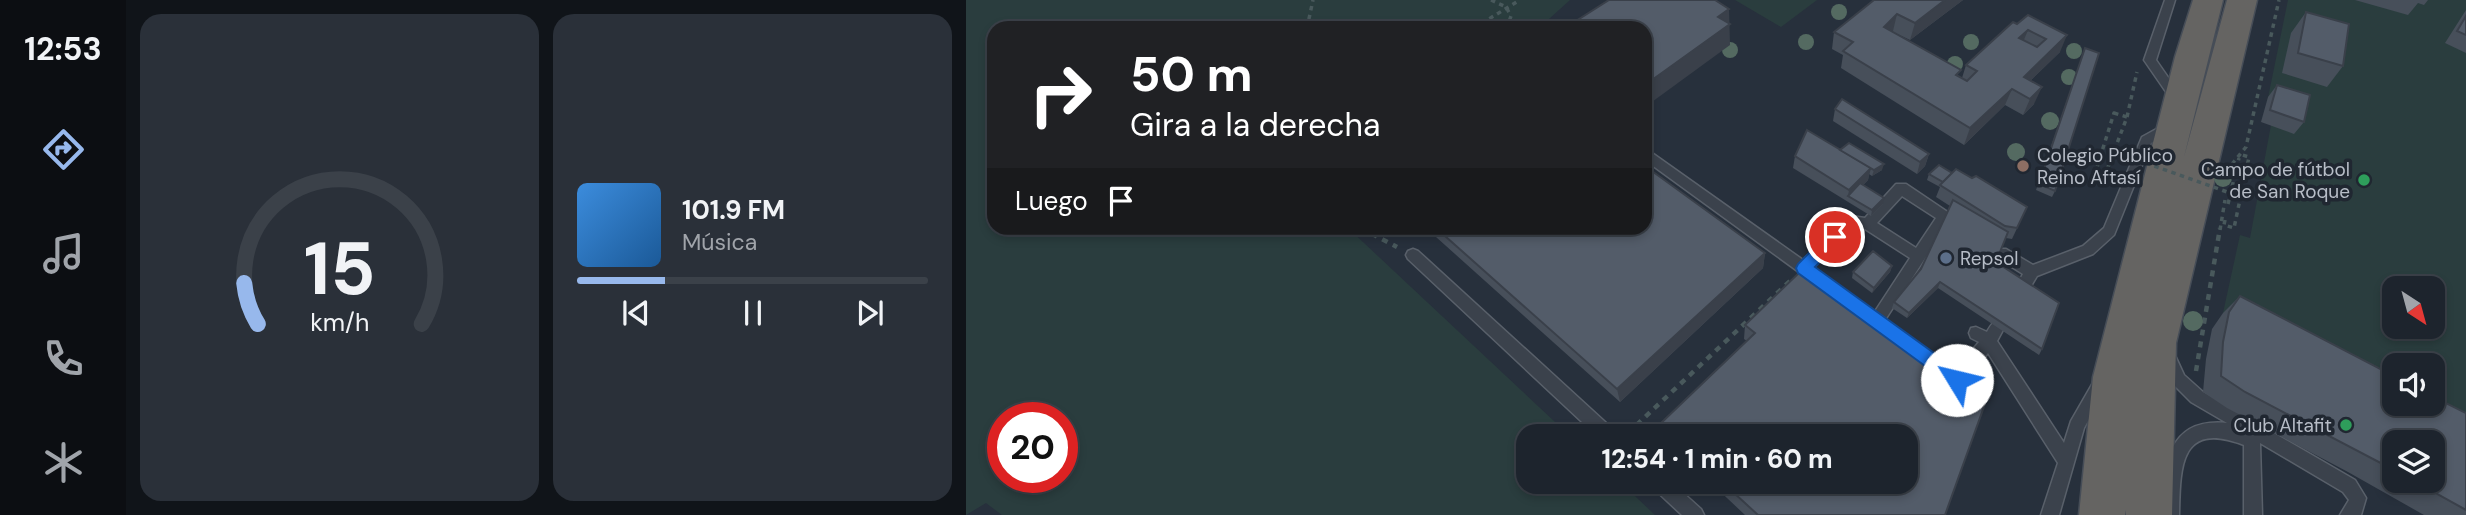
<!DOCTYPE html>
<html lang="es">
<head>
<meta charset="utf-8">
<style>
	body { margin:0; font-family:"DM Sans",sans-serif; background:#2a3039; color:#f1f3f6; height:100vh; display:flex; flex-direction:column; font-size:26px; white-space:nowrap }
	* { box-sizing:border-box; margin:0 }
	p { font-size:23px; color:#a0a4aa }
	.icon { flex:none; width:38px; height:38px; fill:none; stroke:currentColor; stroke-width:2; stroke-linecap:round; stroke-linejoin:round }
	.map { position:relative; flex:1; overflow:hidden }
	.side { display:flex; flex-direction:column; gap:14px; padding:14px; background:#101419; width:840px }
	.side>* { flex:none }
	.guide { position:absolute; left:21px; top:21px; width:665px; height:214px; border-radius:21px; box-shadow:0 4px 10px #0003,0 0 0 2px #3b4149; background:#202124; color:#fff; overflow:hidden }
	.needle { width:46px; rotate:144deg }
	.fabs { position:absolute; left:1416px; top:276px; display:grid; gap:14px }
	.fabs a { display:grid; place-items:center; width:63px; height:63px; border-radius:14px; background:#1d242d; box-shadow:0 4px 10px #0003,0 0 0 2px #3b4149; font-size:35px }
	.speed { position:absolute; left:21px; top:402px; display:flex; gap:14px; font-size:35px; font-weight:700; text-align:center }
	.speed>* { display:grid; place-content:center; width:91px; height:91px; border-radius:50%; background:#1d242d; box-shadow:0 4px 10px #0003,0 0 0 2px #3b4149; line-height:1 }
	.speed .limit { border:10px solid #d22; background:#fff; color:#111 }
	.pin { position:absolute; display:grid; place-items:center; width:60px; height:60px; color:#fff; margin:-30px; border:4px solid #fff; border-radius:50%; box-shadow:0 2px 7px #0007 }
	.me { position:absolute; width:77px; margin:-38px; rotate:306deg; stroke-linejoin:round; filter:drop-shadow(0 0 5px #0008) }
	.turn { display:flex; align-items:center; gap:24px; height:147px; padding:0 28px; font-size:32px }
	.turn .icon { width:91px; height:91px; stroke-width:2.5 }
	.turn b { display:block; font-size:49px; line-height:60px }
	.then { display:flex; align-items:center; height:66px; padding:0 28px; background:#0003; gap:14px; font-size:26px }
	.side .widget { flex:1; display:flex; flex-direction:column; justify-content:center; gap:10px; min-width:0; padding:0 24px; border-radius:21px; background:#2a3039 }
	.side .dial { align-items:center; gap:0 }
	.dial svg { height:182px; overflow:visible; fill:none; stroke:#3b4149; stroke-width:7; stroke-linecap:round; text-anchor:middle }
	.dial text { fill:#f1f3f6; stroke:none }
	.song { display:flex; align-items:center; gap:21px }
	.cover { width:84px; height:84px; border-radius:10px; background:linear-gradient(135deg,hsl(210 70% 55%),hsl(210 70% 35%)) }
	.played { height:7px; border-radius:4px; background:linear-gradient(90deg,#97b8ec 25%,#3b4149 25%) }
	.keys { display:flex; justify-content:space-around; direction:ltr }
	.side .tiles { flex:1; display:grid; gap:14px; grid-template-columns:repeat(2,1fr) }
	.trip { position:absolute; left:550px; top:424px; width:402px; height:70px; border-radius:21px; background:#1d242d; box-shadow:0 4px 10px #0003,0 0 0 2px #3b4149; font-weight:800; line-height:70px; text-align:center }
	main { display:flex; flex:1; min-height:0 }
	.tabs { display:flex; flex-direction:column; width:126px; justify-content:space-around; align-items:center; background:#0c0e12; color:#a0a4aa }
	.tabs .icon { width:49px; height:49px }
	.tabs .current { color:#97b8ec }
	.tabs b { font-size:32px; color:#f1f3f6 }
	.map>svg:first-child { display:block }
	.green { fill:#2a3d3e; fill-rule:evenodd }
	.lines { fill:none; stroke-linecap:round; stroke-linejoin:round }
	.service-casing { stroke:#59606a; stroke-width:3 }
	.trunk-casing { stroke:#464d57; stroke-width:3 }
	.path-far1 { stroke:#49595c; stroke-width:3.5; stroke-dasharray:4.5 4.5; stroke-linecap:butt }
	.path { stroke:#49595c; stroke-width:4.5; stroke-dasharray:6 6; stroke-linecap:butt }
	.service { fill:#3b424c; fill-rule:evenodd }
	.trunk { fill:#656462; fill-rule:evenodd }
	.path-bridge { stroke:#49595c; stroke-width:3.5; stroke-dasharray:4.5 4.5; stroke-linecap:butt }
	.tree { fill:#546a61 }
	.wall { fill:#474f5a; fill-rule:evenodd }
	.shaded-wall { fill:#3a404a }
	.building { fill:#535c69; stroke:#3a404a; stroke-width:2; fill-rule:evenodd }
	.route { fill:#1a73e8; stroke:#114b97; stroke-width:2 }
	.education-dot { fill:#8d6e63; stroke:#202731; stroke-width:2.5 }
	.leisure-dot { fill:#2e9e5b; stroke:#202731; stroke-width:2.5 }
	.service-dot { fill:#5c6f8a; stroke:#202731; stroke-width:2.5 }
	.labels { text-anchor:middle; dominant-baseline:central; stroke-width:7; stroke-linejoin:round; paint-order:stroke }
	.poi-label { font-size:19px; fill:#b7bdc7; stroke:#202731; text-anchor:start }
</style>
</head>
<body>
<main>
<nav class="tabs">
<b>12:53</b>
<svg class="icon current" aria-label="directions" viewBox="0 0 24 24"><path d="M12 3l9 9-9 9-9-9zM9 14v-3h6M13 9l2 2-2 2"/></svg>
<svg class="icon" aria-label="music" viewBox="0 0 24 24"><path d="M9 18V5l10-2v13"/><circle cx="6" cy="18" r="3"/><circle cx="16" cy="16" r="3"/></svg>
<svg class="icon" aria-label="phone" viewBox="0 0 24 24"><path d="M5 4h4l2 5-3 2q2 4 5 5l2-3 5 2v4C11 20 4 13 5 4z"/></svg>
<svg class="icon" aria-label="climate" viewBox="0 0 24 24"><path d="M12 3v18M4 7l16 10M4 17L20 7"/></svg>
</nav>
<section class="side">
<div class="tiles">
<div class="widget dial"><svg viewBox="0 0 100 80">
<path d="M14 69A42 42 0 1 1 86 69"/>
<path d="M14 69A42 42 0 0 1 8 51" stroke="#97b8ec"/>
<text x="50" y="56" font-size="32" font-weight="700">15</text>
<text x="50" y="72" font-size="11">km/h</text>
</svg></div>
<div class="widget">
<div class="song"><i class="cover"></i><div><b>101.9 FM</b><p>Música</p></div></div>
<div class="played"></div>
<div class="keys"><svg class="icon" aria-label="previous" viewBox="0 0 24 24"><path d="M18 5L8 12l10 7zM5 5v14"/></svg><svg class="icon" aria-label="pause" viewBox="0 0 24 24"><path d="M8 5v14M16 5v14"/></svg><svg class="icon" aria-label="next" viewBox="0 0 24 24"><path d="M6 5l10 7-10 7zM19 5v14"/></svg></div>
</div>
</div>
</section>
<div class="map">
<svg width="1500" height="515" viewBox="0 0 1500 515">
	<rect width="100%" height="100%" fill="#27303c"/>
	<g class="green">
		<path d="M0,0h604l-31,28h-545v200h354l222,208h-42v45h91l36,34h-653l-16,-12 -20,12zM96,418v60h-59v-60z"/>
		<polygon points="769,0 851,0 815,27"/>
		<path d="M1322,0h178v443l-243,-130 17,-78 10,3 21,-113 -8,-3zM1428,289h38v38h-38zM1428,366h38v38h-38z"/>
	</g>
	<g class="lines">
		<g class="service-casing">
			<g id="service">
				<polygon points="1199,0 1209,0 1190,60 1217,99 1211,103 1207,102 1178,60"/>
				<polygon points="1205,121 1211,126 1209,129 1185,143 1148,235 1127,254 1071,276 1062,291 1057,293 1052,291 1050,287 1057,274 1030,257 1028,253 1030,249 1040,249 1067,265 1117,246 1138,228 1176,137"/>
				<path d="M679,148l158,112 43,-43 5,-1 14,2 31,-34h10l43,29 2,4 -2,4 -64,99 71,50 23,-28 -8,-4 -2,-5 2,-5 5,-1 11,5c4,-7 6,-12 15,-9l2,5 -7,13 67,102 7,-22 23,-40 5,-2 5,2 3,5 -23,42 -25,87h-18l17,-52 -70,-110 -26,32 -5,2 -85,-61 -2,-5 2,-5 38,-58 -45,-29 -11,-2 -40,40 12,12 -2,4h-10l-169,-123zM936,196l34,22 -20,30 -39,-25z"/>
				<polygon points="447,249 452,251 649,431 651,436 631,436 442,259 440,255 442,251"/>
				<path d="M1201,347l5,2 12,26 19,17 152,88 11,18 -5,17h-21l9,-15 -6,-8 -83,-49 2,72h-18v-70c-64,-25 -64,21 -65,70h-18c3,-48 5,-98 66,-92l-36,-21 -17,-17 -15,-31 3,-5z"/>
				<polygon points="684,481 704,481 735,509 738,515 716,515 686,487"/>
			</g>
		</g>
		<g class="trunk-casing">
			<polygon id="trunk" points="1227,0 1257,0 1218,157 1261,0 1291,0 1210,343 1206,515 1160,515 1160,510 1159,515 1113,515 1127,377 1209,57"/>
		</g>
		<g class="path-far1">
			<polyline points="525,0 540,7 545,16 541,28"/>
			<polyline points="341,28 347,0"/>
			<polyline points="508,28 554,0"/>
			<polygon points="1148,113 1161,117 1136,183 1127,180"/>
			<polyline points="1161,117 1171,72"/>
			<polyline points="1266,164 1280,147 1313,0"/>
			<polyline points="1262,204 1273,158"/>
			<polyline points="1259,220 1258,225 1268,228 1283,157 1273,154"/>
			<polyline points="395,228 399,230"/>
			<polyline points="1254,230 1259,200"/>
		</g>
		<g class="path">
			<polyline points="395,228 431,247"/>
			<polyline points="1230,371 1254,228"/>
			<polyline points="662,433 824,281"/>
		</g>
		<use href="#service" class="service"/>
		<use href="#trunk" class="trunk"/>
		<polyline class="path-bridge" points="1146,151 1264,193"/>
	</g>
	<g class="tree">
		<circle cx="873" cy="12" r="8"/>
		<circle cx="840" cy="42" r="8"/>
		<circle cx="1005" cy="42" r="8"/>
		<circle cx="764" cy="50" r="8"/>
		<circle cx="1108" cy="51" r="8"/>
		<circle cx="989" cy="64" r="8"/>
		<circle cx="1103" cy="77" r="8"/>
		<circle cx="1084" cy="121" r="9"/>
		<circle cx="1050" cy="152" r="9"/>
		<circle cx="1257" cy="178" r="9"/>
		<circle cx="1227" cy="321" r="10"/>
	</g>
	<g class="wall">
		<polygon points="908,0 997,0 944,40 927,32 996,78 1000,65 1051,24 1062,15 1094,52 1064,81 1068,104 1057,115 1039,105 998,145 875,68 877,55 866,49 868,32"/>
		<polygon points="1389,0 1462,0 1458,5 1452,3 1442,15"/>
		<polygon points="1500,10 1500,53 1479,43"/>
		<polygon points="1340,12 1377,66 1361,87 1316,73 1325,33"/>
		<polygon points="1119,48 1089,191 1086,197 1070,190"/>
		<polygon points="1311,85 1338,122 1328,134 1295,122 1302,97"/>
		<polygon points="869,109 963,154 959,166 951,174 867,121"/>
		<polygon points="874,150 916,170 906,176 903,174 902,180 897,185 917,204 905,216 827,168 829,156"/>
		<polygon points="986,173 1006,178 1061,207 1046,239 1040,238 1030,262 1076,349 1073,355 972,288 941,318 926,308 928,302 955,269 984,206 970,197 974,187 961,180 963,174"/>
		<polygon points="460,228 679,228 799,253 797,268 654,402"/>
		<polygon points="926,266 924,272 906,293 886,278 887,272"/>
		<polygon points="838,268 1020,401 979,515 779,515 743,481 940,481 940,436 695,436 693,425 781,341 778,339 779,325"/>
		<path d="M1274,296l226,117v102h-42l-76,-43 -121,-64 -24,-16 3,-33 6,-30 11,-16zM1428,443l38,38h-38z"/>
	</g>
	<g class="shaded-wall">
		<polygon points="979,0 997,0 944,40 949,23"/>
		<polygon points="763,9 764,45 679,107 679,85 752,17"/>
		<polygon points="931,14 927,31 914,44 918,27"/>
		<polygon points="1062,30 1055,47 1053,38"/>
		<polygon points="1101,35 1094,52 1053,92 1058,77"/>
		<polygon points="1076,87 1068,104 1057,115 1064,99"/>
		<polygon points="1046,89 1039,105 998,145 1004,128"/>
		<polygon points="963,154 959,166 951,174 954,162"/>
		<polygon points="918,164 916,170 906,176 908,170"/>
		<polygon points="905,168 902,180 885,197 882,196 883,190"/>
		<polygon points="918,198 917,204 905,216 906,210"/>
		<polygon points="799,253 797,268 654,402 651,389"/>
		<polygon points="926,266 924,272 906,293 908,288"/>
		<polygon points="974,282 972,288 941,318 943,313"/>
	</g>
	<g class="building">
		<polygon points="643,0 749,0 763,9 752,17 764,24 679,85 679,28 599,28"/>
		<path d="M908,0h71l-30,23 -18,-9 -13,13 77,43 -5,5 11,6 10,-10 -11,-6 47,-43 4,2 11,-9 39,20 -43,42 18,10 -12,12 -18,-10 -42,39 -127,-77 10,-9 -19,-10zM1062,30l18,9 -9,8 -18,-9z"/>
		<polygon points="1340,12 1383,24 1377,66 1332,53"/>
		<polygon points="1500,16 1500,35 1491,31"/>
		<polygon points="1119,48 1133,53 1089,191 1073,184"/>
		<polygon points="1311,85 1344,95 1338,122 1304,110"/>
		<polygon points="876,99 963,154 954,162 869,109"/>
		<polygon points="841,130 905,168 883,190 829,156"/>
		<polygon points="883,143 918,164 908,170 874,150"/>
		<polygon points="973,165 986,173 977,182 963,174"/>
		<polygon points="679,166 799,253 651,389 470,228 679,228"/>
		<polygon points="990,169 1006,178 1010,176 1061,207 1051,228 1039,226 974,185"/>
		<polygon points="894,183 918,198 906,210 882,196"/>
		<polygon points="987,200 1042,232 1030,262 1093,303 1076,349 974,282 943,313 928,302 955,269"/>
		<polygon points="907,251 926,266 908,288 887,272"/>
		<polygon points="838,268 1020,401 979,515 792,515 755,481 940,481 940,436 705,436 693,425 789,333 779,325"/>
		<polygon points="1274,296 1428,376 1428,404 1466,404 1466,396 1500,413 1500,510 1448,481 1466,481 1466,443 1428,443 1428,470 1279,392 1255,376 1257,342 1263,312"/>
	</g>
	<polygon class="route" points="869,230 877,237 875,241 849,267 997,374 1000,380 997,385 991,388 985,385 832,273 830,268 832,264 864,232"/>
	<circle class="education-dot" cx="1057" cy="166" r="7"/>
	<g class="leisure-dot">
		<circle cx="1398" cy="180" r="7"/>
		<circle cx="1380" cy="425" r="7"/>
	</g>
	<circle class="service-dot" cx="980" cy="258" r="7"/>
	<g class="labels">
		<g class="poi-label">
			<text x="1071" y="155">Colegio Público<tspan x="1071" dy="22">Reino Aftasí</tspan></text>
			<text x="1384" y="169" text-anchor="end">Campo de fútbol<tspan x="1384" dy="22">de San Roque</tspan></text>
			<text x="994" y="258">Repsol</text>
			<text x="1366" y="425" text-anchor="end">Club Altafit</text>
		</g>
	</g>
</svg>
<div class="fabs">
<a><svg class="needle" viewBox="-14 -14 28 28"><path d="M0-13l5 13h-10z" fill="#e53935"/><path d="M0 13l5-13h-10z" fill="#a0a4aa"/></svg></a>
<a><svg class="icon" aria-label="sound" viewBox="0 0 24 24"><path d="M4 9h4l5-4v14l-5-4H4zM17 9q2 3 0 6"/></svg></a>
<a><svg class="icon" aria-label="layers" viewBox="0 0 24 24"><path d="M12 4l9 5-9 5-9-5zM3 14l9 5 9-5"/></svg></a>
</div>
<div class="speed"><div class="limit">20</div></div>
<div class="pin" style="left:869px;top:237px;background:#d93025"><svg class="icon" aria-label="arrive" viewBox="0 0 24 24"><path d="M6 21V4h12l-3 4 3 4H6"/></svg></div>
<svg class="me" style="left:991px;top:380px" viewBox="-20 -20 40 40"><circle r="19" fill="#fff"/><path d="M0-13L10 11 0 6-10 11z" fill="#1a73e8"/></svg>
<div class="trip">12:54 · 1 min · 60 m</div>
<div class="guide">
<div class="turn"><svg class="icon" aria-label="right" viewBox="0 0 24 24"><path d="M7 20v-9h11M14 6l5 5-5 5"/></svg><div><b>50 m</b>Gira a la derecha</div></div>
<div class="then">Luego<svg class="icon" aria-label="arrive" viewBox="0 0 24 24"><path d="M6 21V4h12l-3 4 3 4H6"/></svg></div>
</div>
</div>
</main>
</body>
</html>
